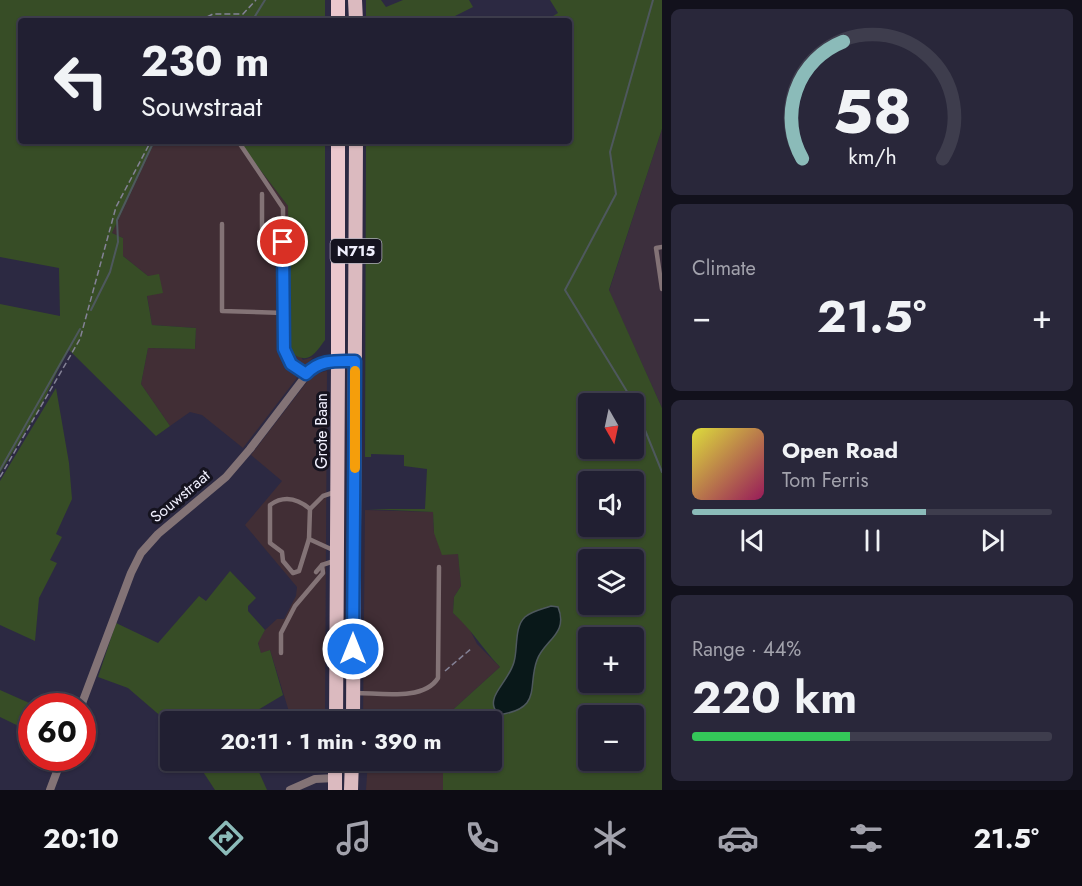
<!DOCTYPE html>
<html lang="en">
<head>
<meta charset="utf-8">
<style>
	body { margin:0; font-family:Jost,sans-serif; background:#29273a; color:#f1f3f6; height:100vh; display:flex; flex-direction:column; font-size:22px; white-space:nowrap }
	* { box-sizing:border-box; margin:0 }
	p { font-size:20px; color:#a2a2ac }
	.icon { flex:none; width:33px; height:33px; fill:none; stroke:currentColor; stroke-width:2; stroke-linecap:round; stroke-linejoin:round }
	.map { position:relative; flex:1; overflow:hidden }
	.side { display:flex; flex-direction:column; gap:9px; padding:9px; background:#12111c; width:420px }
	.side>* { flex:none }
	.hud { position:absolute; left:18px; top:18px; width:554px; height:126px; border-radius:6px; box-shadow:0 2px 4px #0004,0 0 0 2px #3e3d4d; background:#211f32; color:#f1f3f6; overflow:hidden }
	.needle { width:39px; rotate:171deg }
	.fabs { position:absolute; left:578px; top:393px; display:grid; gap:12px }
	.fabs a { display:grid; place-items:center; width:66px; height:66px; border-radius:6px; background:#211f32; box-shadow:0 2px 4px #0004,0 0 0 2px #3e3d4d; font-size:30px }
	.speed { position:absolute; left:18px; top:693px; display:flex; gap:12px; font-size:30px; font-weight:700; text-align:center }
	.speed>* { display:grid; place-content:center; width:78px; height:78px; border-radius:50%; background:#211f32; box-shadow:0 2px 4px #0004,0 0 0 2px #3e3d4d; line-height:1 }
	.speed .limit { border:9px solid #d22; background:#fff; color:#111 }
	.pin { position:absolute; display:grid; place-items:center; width:51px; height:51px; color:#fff; margin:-26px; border:3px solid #fff; border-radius:50%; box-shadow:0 2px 6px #0007 }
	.me { position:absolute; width:66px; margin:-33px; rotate:0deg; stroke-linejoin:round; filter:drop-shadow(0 0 4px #0008) }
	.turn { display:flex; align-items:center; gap:21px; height:126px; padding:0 24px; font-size:27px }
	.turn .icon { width:78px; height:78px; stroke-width:2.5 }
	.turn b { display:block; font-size:42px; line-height:51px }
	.big { font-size:45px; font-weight:700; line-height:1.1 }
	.side .tile { flex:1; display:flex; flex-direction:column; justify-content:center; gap:9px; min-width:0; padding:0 21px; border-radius:9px; background:#29273a }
	.side .dial { align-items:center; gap:0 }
	.dial svg { height:156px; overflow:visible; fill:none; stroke:#3e3d4d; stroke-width:7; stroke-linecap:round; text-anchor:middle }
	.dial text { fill:#f1f3f6; stroke:none }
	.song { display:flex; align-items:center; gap:18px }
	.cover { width:72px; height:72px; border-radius:9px; background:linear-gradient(135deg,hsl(60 70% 55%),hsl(330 70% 35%)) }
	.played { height:6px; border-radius:3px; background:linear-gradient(90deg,#8bbbb9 65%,#3e3d4d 65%) }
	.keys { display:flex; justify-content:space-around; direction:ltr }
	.heat { display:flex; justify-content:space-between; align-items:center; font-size:33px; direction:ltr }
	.charge { height:9px; border-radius:4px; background:linear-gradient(90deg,#34c759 44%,#3e3d4d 0) }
	.trip { position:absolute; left:160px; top:711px; width:342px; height:60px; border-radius:6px; background:#211f32; box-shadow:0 2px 4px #0004,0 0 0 2px #3e3d4d; font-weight:700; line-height:60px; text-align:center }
	.dock { display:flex; height:96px; justify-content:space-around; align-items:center; background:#0d0c14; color:#a2a2ac }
	.dock .icon { width:42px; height:42px }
	.dock .selected { color:#8bbbb9 }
	.dock b { font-size:27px; color:#f1f3f6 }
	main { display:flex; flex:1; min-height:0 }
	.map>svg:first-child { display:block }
	.commercial { fill:#412e35 }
	.industrial { fill:#3c2f3d }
	.green { fill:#374d26; fill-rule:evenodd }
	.water { fill:#091819; stroke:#4e585d; stroke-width:1.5 }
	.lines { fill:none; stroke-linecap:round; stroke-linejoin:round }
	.stream { stroke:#4e585d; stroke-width:2 }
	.path { stroke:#848296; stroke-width:1.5; stroke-dasharray:6 3; stroke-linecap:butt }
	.service { stroke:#837376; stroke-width:4.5 }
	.minor { stroke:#837376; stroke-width:8 }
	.primary { stroke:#dbbabf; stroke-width:14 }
	.trunk { stroke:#ecc8ce; stroke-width:14 }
	.route-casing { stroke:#114b97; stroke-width:15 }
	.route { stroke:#1a73e8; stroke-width:10 }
	.slow { stroke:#f59e0b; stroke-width:10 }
	.labels { text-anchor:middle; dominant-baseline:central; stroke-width:6; stroke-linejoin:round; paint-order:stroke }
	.shield { fill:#15131f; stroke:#aeadba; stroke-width:1.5 }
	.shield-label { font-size:15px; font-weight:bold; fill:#f0effd }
	.street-label { font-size:16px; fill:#f0effd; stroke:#15131f }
</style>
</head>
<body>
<main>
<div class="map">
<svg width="662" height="790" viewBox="0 0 662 790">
	<rect width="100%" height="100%" fill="#2c2942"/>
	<g class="commercial">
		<polygon points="155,141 238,141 288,206 289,340 303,360 313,357 243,448 202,415 190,412 170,426 141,384 148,348 195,349 196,328 152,325 147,295 159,275 148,276 123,256 123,238 112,233"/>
		<polygon points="327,371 325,718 291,718 270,650 261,654 258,642 265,630 277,619 284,619 296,596 297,587 245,525 282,481 251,455 313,374"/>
		<polygon points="365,510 433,512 434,533 458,553 461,586 454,597 453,613 468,626 477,644 500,667 446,716 445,721 363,722"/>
		<polygon points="368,761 443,761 443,790 366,790"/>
	</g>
	<polygon class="industrial" points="662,129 662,408 609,291"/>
	<g class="green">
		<polygon points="0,0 325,0 325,21 21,21 21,141 155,141 112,233 123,238 123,256 148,276 159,274 163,293 147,296 152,325 196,328 195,349 148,348 141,384 170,426 156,436 68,349 40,408 0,473 0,304 60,316 59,268 0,257"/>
		<polygon points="381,0 386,7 403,0 469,0 473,7 445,21 366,21 366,0"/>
		<path d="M550,0h112v129l-53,161 53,118v382h-219v-29l49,-1v-38l-47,-1 1,-5 54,-49c-17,-18 -29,-38 -47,-54l1,-16 7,-11 -3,-32 -16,1 -8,-22 -1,-21 -65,-3h57l2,-40 -23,-3v-11l-33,-1v3h-6l1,-316h202v-120h-23l13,-8zM588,404h45v44h-45zM588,482h45v44h-45zM588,560h45v44h-45zM588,638h45v44h-45zM588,716h45v44h-45z"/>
		<path d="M238,141h87v199c-10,14 -17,25 -33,13l-3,-13 -1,-134z"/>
		<polygon points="56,388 69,463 72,499 56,534 62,537 50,560 57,563 39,598 35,641 0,625 0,481"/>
		<polygon points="230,571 256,598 248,606 248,611 265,630 258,643 261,653 270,650 283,695 239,721 171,722 171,725 128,688 98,677 116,623 158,643 199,596 206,601"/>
		<polygon points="0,690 36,706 32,706 31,732 0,717"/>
		<polygon points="196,761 254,761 267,790 215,790"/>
	</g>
	<path class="water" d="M551,606l7,1c11,27 -14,33 -21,53 -10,27 6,48 -38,55 -4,-5 -7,-9 -5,-16 2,-10 16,-22 20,-37 4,-13 0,-35 11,-45 7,-6 18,-8 26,-11z"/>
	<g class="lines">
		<g class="stream">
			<polyline points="653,0 610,152 616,194 565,290 634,403 662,472"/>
			<polyline points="252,21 265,0"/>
			<polyline points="91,310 110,272 118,242 117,220 154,141"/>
			<polyline points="0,470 80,329"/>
		</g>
		<g class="path">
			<polyline points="199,21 213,14 243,14 256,0"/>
			<polyline points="0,477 80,339 116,207 151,141"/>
			<polyline points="445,671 472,648"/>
		</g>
		<g class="service">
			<polyline points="238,141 283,208 284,349 291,364 306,374"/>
			<polyline points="262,194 262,251 283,258"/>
			<polyline points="222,224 222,311 284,313"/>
			<polyline points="662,247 656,248 662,289"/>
			<path d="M309,539l-10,32 -6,2 -10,-12 -1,-9 -12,-9v-38c14,-10 27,-7 40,4"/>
			<polyline points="333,550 309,539 310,509 323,496 335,492"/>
			<polyline points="316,572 322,565 334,561"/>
			<polyline points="281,653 281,633 295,606 323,573 322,565"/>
			<path d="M356,693c24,0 68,8 82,-15l1,-111"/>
		</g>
		<g class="minor">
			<polyline points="81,706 131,573 141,553 158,534 226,477 250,449 314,365 326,361 355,361"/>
			<polyline points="50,790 62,758"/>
			<polyline points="290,790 315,779 335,778"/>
		</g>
		<g class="primary">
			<polyline points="355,0 356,21"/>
			<polyline points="336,722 338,361"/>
			<polyline points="353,722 356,141"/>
			<polyline points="335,790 335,760"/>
			<polyline points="351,790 352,760"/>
		</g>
		<g class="trunk">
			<polyline points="338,0 338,21"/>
			<polyline points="338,141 338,361"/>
		</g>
	</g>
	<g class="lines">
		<g class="route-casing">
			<path id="route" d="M283,242l1,107 7,15 15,10c14,-15 30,-13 49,-13l-2,288"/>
		</g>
		<use href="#route" class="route"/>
		<polyline class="slow" points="355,468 355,371"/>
	</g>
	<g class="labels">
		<rect class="shield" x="330.5" y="239" width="51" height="24" rx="4.5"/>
		<g class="shield-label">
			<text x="356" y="251">N715</text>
		</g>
		<g class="street-label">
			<text transform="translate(321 431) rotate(-90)">Grote Baan</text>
			<text transform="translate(180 496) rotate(-40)">Souwstraat</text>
		</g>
	</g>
</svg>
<div class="fabs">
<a><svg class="needle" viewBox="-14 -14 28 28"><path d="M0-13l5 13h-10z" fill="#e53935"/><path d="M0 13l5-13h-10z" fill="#a2a2ac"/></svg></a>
<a><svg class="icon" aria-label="sound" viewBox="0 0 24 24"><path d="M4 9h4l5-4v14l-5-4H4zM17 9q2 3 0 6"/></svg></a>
<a><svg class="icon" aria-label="layers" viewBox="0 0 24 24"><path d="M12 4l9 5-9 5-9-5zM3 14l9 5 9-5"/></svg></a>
<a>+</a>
<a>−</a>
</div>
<div class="speed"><div class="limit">60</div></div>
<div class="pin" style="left:283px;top:242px;background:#d93025"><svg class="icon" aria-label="arrive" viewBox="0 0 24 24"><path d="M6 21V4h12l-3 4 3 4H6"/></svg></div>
<svg class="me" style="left:353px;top:649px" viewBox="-20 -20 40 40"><circle r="17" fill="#1a73e8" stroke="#fff" stroke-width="3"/><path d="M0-11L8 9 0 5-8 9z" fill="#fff"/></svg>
<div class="trip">20:11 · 1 min · 390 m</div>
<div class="hud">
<div class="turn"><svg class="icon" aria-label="left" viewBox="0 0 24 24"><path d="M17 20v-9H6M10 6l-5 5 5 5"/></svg><div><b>230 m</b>Souwstraat</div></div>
</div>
</div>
<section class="side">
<div class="tile dial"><svg viewBox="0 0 100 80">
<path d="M14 69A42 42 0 1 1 86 69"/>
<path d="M14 69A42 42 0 0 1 35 9" stroke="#8bbbb9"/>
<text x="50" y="56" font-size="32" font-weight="700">58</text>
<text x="50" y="72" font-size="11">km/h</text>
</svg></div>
<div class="tile"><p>Climate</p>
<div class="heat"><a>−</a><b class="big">21.5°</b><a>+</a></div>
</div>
<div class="tile">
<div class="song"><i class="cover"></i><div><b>Open Road</b><p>Tom Ferris</p></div></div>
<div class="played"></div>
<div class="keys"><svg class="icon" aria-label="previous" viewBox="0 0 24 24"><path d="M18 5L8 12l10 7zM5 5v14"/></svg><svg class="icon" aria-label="pause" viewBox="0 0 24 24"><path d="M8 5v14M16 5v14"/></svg><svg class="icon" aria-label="next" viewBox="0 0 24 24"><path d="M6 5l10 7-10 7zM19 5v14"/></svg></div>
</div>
<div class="tile"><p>Range · 44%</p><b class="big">220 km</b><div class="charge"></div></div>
</section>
</main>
<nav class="dock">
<b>20:10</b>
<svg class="icon selected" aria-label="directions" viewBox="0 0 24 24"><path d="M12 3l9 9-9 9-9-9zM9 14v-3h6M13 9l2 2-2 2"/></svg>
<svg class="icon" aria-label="music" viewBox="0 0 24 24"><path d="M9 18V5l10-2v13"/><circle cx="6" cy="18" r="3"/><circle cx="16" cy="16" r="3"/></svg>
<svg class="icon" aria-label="phone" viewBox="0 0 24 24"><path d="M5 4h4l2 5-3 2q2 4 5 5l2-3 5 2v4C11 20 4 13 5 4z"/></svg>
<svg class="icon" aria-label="climate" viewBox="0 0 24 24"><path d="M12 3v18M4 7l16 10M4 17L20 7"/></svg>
<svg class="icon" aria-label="car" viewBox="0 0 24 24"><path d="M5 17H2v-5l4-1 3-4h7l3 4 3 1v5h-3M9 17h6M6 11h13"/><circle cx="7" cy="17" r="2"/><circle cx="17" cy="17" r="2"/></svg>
<svg class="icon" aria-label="filters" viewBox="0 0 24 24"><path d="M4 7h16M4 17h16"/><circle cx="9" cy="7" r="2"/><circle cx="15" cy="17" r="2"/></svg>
<b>21.5°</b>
</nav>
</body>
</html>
